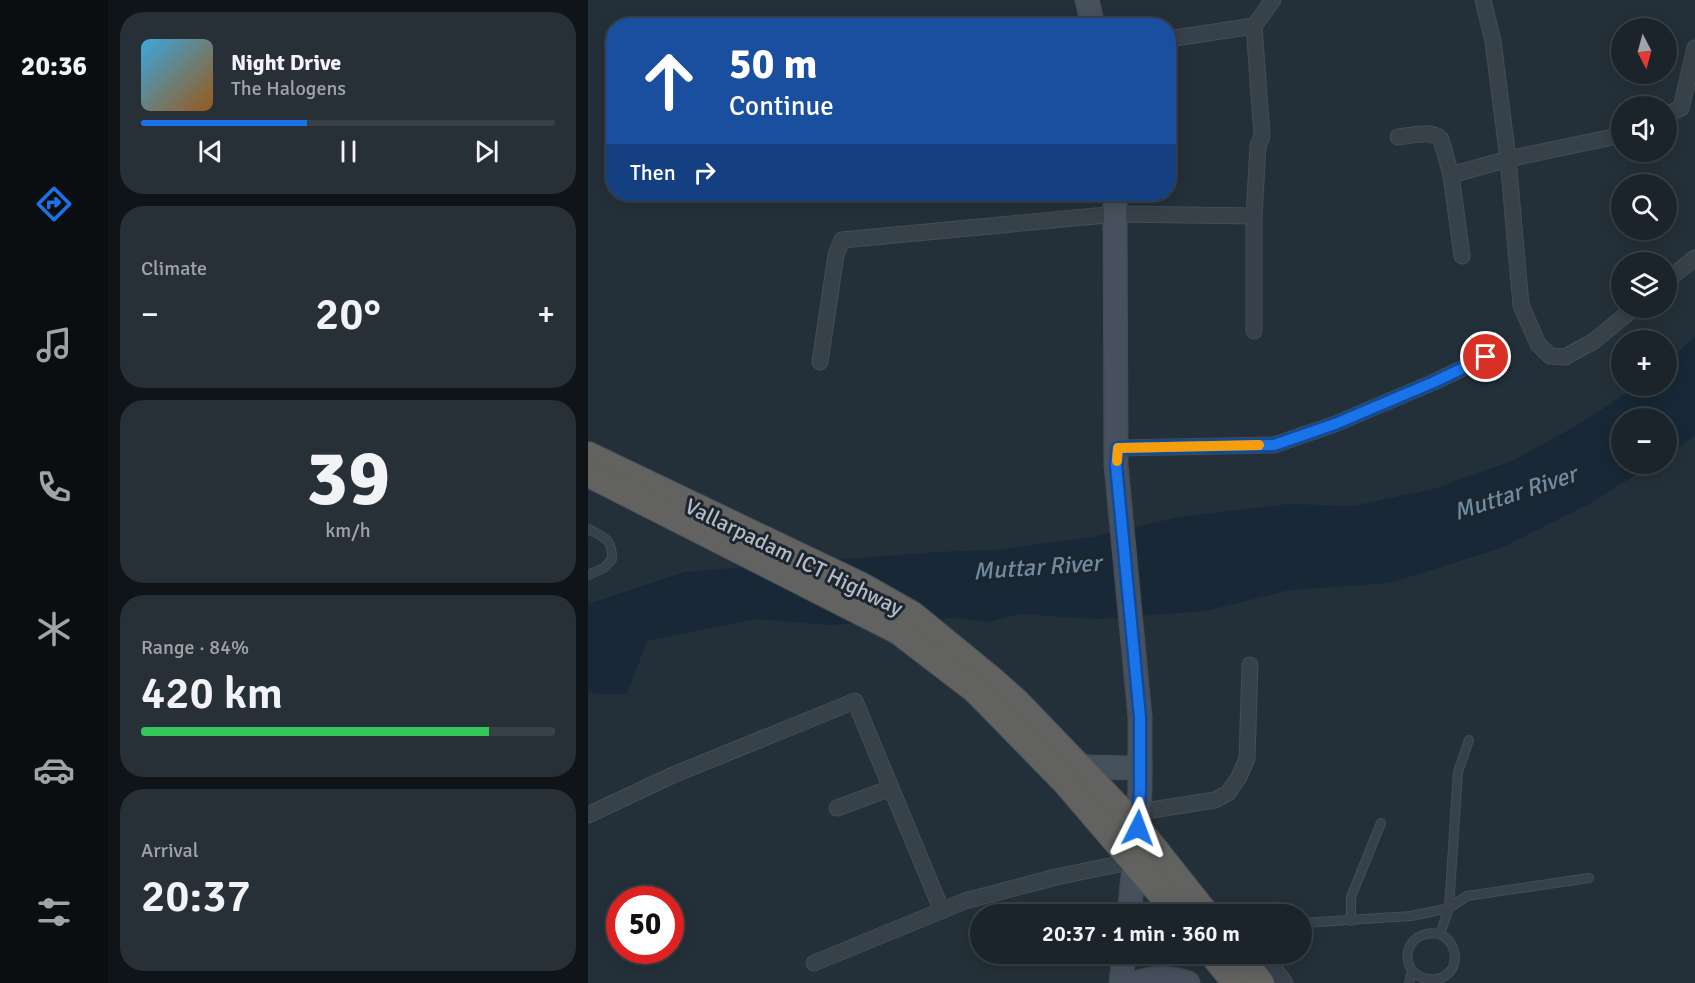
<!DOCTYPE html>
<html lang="en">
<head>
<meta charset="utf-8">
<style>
	body { margin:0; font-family:Signika,sans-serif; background:#283037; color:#f1f3f6; height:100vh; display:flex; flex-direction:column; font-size:22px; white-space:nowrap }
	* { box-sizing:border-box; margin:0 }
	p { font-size:20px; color:#a0a4a9 }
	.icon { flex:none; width:33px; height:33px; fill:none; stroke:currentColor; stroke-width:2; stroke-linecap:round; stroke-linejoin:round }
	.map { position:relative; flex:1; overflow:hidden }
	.side { display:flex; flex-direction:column; gap:12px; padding:12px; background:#0f1418; width:480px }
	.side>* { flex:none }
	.top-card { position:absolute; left:18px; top:18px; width:570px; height:183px; border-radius:24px; box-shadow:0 3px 15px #0003,0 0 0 2px #394147; background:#1a4fa0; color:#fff; overflow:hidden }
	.needle { width:39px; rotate:174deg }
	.fabs { position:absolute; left:1023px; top:18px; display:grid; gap:12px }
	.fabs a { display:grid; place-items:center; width:66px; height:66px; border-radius:50%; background:#1b242b; box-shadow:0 3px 15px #0003,0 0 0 2px #394147; font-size:30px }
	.speed { position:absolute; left:18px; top:886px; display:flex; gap:12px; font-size:30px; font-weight:700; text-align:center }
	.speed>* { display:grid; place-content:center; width:78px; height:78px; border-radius:50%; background:#1b242b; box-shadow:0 3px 15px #0003,0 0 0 2px #394147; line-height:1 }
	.speed .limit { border:9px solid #d22; background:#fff; color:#111 }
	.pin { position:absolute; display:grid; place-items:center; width:51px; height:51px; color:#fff; margin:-26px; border:3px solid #fff; border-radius:50%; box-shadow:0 2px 6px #0007 }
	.me { position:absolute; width:66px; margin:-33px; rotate:3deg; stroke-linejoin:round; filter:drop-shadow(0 0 4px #0008) }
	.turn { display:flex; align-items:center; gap:21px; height:126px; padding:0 24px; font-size:27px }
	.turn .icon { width:78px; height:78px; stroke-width:2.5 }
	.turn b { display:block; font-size:42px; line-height:51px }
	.then { display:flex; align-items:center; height:57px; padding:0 24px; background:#0003; gap:12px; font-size:22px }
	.big { font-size:45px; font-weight:600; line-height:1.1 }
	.side .tile { flex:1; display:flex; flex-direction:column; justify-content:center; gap:9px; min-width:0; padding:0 21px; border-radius:24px; background:#283037 }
	.side .dial { align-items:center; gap:0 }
	.dial b { font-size:78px; line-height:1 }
	.song { display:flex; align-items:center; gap:18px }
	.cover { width:72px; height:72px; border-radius:9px; background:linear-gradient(135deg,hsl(200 70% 55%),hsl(30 70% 35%)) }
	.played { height:6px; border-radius:3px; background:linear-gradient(90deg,#1a73e8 40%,#394147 40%) }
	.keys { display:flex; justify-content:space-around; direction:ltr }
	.heat { display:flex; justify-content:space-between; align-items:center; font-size:33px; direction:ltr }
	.charge { height:9px; border-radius:4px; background:linear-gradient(90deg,#34c759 84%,#394147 0) }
	.trip { position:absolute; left:382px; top:904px; width:342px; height:60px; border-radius:30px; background:#1b242b; box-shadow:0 3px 15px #0003,0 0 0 2px #394147; font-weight:600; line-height:60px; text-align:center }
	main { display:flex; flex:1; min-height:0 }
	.menu { display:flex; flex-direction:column; width:108px; justify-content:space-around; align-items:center; background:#0b0e11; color:#a0a4a9 }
	.menu .icon { width:42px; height:42px }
	.menu .current { color:#1a73e8 }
	.menu b { font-size:27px; color:#f1f3f6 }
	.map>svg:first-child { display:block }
	.water { fill:#182836 }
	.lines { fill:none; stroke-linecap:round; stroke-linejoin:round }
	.service-casing { stroke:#444d56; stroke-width:10 }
	.minor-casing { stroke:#444d56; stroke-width:17 }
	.secondary-casing { stroke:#444d56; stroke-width:25 }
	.trunk-casing { stroke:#434c55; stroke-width:28 }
	.service { stroke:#37414a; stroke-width:8 }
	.minor { stroke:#37414a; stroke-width:15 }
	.secondary { stroke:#46515d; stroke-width:22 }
	.trunk { stroke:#626260; stroke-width:26 }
	.route-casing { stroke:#114b97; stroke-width:15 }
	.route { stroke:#1a73e8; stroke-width:10 }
	.slow { stroke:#f59e0b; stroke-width:10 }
	.labels { text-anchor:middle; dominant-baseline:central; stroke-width:6; stroke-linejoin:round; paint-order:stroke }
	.street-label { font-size:22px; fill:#b3bcc6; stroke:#1d262f }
	.water-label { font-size:24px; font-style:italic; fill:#6e8ba2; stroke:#1d262f }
</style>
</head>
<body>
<main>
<nav class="menu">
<b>20:36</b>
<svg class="icon current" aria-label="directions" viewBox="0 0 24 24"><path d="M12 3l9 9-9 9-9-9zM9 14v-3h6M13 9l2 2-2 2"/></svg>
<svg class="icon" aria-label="music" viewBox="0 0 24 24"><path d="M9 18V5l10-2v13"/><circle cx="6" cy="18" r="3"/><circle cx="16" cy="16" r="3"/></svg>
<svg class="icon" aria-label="phone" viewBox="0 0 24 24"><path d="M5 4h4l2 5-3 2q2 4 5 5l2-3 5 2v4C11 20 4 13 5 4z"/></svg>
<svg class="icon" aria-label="climate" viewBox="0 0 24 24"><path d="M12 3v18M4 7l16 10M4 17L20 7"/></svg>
<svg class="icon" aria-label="car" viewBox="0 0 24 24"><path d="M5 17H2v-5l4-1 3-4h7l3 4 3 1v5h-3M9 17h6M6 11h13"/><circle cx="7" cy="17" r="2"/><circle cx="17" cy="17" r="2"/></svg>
<svg class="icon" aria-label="filters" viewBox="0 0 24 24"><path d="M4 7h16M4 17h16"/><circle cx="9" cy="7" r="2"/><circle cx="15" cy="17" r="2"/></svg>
</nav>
<section class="side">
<div class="tile">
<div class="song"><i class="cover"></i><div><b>Night Drive</b><p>The Halogens</p></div></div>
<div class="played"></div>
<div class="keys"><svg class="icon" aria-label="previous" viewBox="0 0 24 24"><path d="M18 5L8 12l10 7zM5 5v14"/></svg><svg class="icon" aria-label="pause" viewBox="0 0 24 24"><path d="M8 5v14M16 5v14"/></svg><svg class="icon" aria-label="next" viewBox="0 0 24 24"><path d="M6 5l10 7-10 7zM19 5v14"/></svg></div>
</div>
<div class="tile"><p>Climate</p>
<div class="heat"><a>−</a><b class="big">20°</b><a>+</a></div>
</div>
<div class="tile dial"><b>39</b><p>km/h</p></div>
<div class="tile"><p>Range · 84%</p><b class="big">420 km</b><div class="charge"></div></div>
<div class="tile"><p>Arrival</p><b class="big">20:37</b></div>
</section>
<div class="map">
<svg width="1107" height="983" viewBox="0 0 1107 983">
	<rect width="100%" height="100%" fill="#243039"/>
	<polygon class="water" points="1107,336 1107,436 1079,455 1078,418 1034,418 1034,464 1065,464 999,505 913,548 802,583 702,590 618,611 509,619 431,614 402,622 366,618 240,625 167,619 59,641 39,694 8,694 0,691 0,604 96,572 348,552 408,550 504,537 591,517 701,504 764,506 846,489 926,460 993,423 1049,386 1078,386 1079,363"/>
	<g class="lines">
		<g class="service-casing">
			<g id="service">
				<path d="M0,529c17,9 24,9 24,30l-8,9 -16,7"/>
				<polyline points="763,921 763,897 793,823"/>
				<polyline points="714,923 823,916 861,908 879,896 1001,878"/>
				<polyline points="852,934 861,908 870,772 881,740"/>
				<path d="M821,983l3,-12c-20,-36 34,-53 42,-20 2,6 1,12 -2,18 -10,14 -28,13 -40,2"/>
			</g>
		</g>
		<g class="minor-casing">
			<g id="minor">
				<polyline points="895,0 905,41 920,159 933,305 950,344 962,356 977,357 1006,341 1046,308"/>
				<polyline points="666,26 674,136 670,146 666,216 666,331"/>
				<polyline points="580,39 666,26 685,0"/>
				<polyline points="1078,115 1093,108 1107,48"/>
				<path d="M810,137c12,-1 33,-8 43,2l10,36 11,81"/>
				<polyline points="863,175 920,159 1034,135"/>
				<polyline points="1078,281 1107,258"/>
				<polyline points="232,362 248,255 254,240 529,214 666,216"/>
				<polyline points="530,448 686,445 747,424 846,382 898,357"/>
				<polyline points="249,808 303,788"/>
				<polyline points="551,812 627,800 640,793 651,777 659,759 662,665"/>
				<polyline points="0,815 85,775 267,701 354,911"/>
				<polyline points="675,954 697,983"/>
				<polyline points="226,963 377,901 468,877 546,861"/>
			</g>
		</g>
		<g class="secondary-casing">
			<g id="secondary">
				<polyline points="499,0 505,26"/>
				<polyline points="527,194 528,465 552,717 552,788 550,828 541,915"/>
				<polyline points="489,765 502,767 552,768"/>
				<polyline points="533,983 536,954"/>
				<path d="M548,983c16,-6 36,-6 52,0"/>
			</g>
		</g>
		<g class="trunk-casing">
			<g id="trunk">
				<polyline points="0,455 274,586 325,615 402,678 429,702 550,828 619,915"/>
				<polyline points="3,475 310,631 387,690 400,703 478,783 591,915"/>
				<polyline points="624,954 648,983"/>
				<polyline points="650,954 673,983"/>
			</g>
		</g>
		<use href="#service" class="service"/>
		<use href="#minor" class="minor"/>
		<use href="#secondary" class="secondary"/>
		<use href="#trunk" class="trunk"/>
	</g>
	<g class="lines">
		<g class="route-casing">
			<polyline id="route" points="550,828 552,788 552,717 528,465 530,448 686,445 747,424 846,382 898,357"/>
		</g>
		<use href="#route" class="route"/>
		<polyline class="slow" points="529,461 530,448 671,445"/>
	</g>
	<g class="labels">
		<g class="street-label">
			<text transform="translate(206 557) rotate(26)">Vallarpadam ICT Highway</text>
		</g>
		<g class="water-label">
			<text transform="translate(927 493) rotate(-18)">Muttar River</text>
			<text transform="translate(449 567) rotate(-4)">Muttar River</text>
		</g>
	</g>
</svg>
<div class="fabs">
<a><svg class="needle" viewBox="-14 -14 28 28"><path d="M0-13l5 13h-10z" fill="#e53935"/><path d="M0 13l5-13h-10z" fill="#a0a4a9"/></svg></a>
<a><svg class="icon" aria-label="sound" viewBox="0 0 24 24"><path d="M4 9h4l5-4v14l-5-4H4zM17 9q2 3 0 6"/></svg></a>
<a><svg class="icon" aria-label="search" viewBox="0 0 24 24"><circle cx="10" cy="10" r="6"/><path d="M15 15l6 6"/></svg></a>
<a><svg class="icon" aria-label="layers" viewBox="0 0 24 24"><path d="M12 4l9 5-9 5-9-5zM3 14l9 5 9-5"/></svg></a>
<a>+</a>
<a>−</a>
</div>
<div class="speed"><div class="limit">50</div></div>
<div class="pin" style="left:898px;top:357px;background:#d93025"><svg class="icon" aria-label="arrive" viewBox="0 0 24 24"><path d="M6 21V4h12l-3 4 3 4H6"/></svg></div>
<svg class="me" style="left:550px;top:828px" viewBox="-20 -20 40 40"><path d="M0-17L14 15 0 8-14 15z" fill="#1a73e8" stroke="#fff" stroke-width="4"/></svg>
<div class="trip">20:37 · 1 min · 360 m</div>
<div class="top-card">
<div class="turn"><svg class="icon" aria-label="ahead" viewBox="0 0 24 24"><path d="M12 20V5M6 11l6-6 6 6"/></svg><div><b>50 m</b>Continue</div></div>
<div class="then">Then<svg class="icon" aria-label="right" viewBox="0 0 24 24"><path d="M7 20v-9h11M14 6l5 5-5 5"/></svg></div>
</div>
</div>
</main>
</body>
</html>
